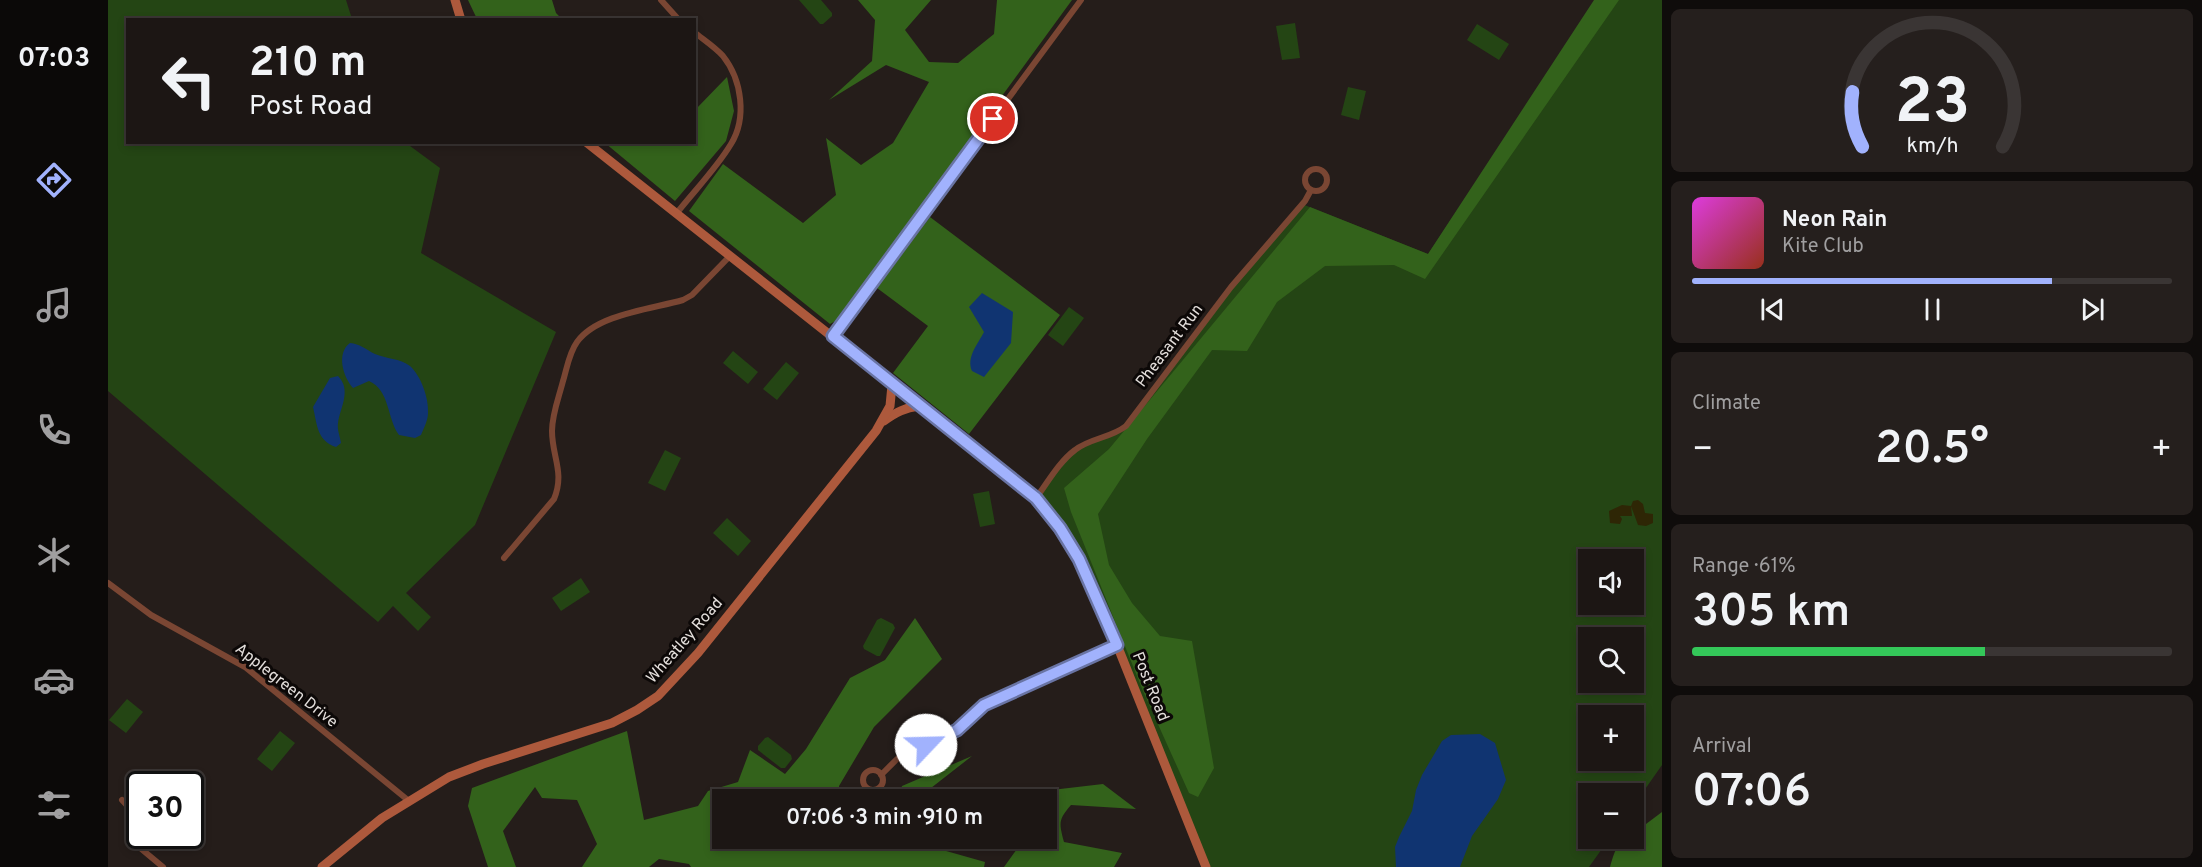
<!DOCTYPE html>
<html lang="en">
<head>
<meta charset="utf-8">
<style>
	body { margin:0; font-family:Overpass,sans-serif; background:#251f1d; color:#f1f3f6; height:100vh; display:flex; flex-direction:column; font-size:22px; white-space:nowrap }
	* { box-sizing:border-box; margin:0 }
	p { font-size:20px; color:#a09fa0 }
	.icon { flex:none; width:33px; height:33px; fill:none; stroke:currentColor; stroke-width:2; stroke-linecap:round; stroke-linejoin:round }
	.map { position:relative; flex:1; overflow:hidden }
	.drawer { display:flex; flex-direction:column; gap:9px; padding:9px; background:#0f0c0b; width:540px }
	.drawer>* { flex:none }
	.guide { position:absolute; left:18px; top:18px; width:570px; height:126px; border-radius:0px; box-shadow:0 3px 9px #0003,0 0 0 2px #3a3534; background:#1c1614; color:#f1f3f6; overflow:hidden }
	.fabs { position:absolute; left:1470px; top:549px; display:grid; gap:12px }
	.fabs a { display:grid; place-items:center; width:66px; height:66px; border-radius:0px; background:#1c1614; box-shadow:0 3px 9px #0003,0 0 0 2px #3a3534; font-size:30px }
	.speed { position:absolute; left:18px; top:771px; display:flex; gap:12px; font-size:30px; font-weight:700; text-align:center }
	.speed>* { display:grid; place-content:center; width:78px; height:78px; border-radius:50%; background:#1c1614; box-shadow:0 3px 9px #0003,0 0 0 2px #3a3534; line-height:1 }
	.speed .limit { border:3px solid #111; border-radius:9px; background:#fff; color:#111 }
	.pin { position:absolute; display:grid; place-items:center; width:51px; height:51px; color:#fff; margin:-26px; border:3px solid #fff; border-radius:50%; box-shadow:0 2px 6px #0007 }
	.me { position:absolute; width:66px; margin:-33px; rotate:66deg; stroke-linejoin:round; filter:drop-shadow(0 0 4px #0008) }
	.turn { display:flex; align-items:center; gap:21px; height:126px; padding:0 24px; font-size:27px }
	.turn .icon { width:78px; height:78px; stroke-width:2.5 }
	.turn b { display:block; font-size:42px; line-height:51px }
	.big { font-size:45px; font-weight:600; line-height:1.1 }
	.drawer .card { flex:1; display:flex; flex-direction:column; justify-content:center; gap:9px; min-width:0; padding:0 21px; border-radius:9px; background:#251f1d }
	.drawer .dial { align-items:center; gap:0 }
	.dial svg { height:156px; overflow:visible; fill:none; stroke:#3a3534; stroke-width:7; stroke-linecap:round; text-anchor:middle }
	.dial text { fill:#f1f3f6; stroke:none }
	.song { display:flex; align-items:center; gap:18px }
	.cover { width:72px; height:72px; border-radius:9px; background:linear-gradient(135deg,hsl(300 70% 55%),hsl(10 70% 35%)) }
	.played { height:6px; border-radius:3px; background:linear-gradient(90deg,#a1b2fd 75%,#3a3534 75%) }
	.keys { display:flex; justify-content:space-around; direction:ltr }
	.heat { display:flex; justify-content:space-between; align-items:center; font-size:33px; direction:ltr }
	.charge { height:9px; border-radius:4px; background:linear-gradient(90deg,#34c759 61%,#3a3534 0) }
	.trip { position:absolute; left:604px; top:789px; width:345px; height:60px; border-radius:0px; background:#1c1614; box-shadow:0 3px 9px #0003,0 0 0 2px #3a3534; font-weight:600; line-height:60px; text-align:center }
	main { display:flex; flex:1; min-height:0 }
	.tabs { display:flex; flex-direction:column; width:108px; justify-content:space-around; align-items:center; background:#0b0908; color:#a09fa0 }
	.tabs .icon { width:42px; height:42px }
	.tabs .active { color:#a1b2fd }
	.tabs b { font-size:27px; color:#f1f3f6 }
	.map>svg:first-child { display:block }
	.green { fill:#244514; fill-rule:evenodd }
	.forest { fill:#33621b }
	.sand { fill:#2e2605 }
	.water { fill:#103471 }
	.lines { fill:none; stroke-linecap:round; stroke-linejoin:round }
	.street { stroke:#7a4633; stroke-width:6 }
	.secondary { stroke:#ad593c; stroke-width:9 }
	.route-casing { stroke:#6974a4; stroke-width:15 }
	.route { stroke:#a1b2fd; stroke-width:10 }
	.labels { text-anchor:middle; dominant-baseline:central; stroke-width:6; stroke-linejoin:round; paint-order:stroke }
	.street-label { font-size:16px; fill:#e4dfdc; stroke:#0c0807 }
</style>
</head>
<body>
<main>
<nav class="tabs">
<b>07:03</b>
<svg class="icon active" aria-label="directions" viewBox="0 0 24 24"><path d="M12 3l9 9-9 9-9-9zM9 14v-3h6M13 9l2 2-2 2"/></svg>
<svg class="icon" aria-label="music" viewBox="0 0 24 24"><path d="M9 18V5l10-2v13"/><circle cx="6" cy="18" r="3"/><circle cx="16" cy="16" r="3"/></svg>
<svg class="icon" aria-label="phone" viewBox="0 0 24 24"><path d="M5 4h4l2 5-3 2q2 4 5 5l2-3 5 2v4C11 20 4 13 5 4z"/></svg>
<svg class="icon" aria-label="climate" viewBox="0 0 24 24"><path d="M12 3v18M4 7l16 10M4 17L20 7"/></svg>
<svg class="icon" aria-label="car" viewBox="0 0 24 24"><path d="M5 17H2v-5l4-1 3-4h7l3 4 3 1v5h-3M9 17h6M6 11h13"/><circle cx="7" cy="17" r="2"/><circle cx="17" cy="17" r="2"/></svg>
<svg class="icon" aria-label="filters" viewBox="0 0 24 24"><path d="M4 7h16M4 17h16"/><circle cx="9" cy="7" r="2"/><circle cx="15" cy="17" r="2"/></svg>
</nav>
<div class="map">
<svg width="1554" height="867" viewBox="0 0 1554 867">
	<rect width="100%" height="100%" fill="#251d1a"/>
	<g class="green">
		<polygon points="0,0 238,0 244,19 20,20 20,142 298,143 332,168 313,253 448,332 367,525 298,593 323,617 310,631 285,606 270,622 0,391"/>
		<polygon points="691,0 713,0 724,13 724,16 715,24 712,24"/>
		<path d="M1489,0h65v765l-28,40v-11h-46v44l21,1 -20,28h-383l-127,-308 -43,-61 39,-48 42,-17 114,-146 71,-83 126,50zM1480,560h46v44h-46zM1480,638h46v44h-46zM1480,716h46v44h-46z"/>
		<polygon points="1187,23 1192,58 1174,60 1168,26"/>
		<polygon points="1369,24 1401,44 1391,60 1359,40"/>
		<polygon points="1240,87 1258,91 1251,120 1233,115"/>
		<polygon points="961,307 976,318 955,346 940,335"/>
		<polygon points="625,351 650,372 640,384 615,363"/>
		<polygon points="678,362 691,373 669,400 655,389"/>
		<polygon points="557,450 573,458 557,491 540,483"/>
		<polygon points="881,491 887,524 872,527 865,494"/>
		<polygon points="619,518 643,541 630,556 605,533"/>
		<polygon points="473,578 482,592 453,611 444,598"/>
		<polygon points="773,618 785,624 787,628 772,656 769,656 756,649 755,646 769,620"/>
		<polygon points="19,699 35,712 18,733 1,720"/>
		<polygon points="172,731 187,743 164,771 149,759"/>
		<polygon points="660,737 683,755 684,759 677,768 673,768 650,750 650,746 657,738"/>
	</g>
	<g class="forest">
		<polygon points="360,0 444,0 448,13 454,19 369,19"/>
		<polygon points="750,0 823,0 797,30 821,62 850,63 886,34 889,0 964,0 731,319 722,324 581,211 615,164 695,223 728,195 718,138 753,165 785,143 821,82 778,65 721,100 764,61 767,20"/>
		<polygon points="1486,0 1511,0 1317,279 1286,265 1217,266 1169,302 1139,351 1104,350 1039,439 990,514 1001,565 1024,603 1052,636 1084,641 1106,768 1090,797 1081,793 1035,691 963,512 956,488 1001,449 1202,207 1320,254"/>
		<polygon points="619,77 626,111 618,141 567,201 497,143 586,142 587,110"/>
		<polygon points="822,217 952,315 861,434 785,373 820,326 769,288"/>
		<polygon points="807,618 834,659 766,727 731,786 732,799 615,800 615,838 735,839 737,849 775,848 778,839 814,839 817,845 877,862 876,867 583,867 581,864 551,859 541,867 474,867 489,844 469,800 434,798 427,787 395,831 408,867 380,867 360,806 364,788 519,731 536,820 590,806 600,791 630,782 642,750 677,774 698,749 742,678 777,660"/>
		<polygon points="864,756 814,795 813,799 790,799 794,786"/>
		<path d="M995,784l33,25 -65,-4c-13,15 -12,18 -7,37l58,11 -8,14h-110l20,-28 23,-1v-38l-7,-1 3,-8z"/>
		<path d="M1554,812v55h-52c4,-13 7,-29 24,-29v-5z"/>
	</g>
	<polygon class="sand" points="1530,500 1535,504 1537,513 1545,514 1545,523 1538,526 1530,525 1523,506 1524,516 1512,516 1514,519 1512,524 1502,523 1501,511 1514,505 1523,506 1525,501"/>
	<g class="water">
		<path d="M874,293l31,19 -2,31 -27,34 -12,-6c-6,-14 6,-27 12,-39l-15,-25z"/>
		<path d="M242,343c10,1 15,6 25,11 11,5 25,4 35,12 11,10 19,32 18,47 0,7 -4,15 -7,22l-6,3 -16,-3c-12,-16 -9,-45 -30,-54l-16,7c-10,-11 -17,-35 -3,-45z"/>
		<path d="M230,376c14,14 2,32 0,47 -1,7 2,13 3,20l-5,4c-19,-6 -19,-23 -23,-40l17,-29z"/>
		<polygon points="1372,734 1387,743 1398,780 1390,799 1364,836 1352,867 1288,867 1287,847 1291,837 1304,811 1308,790 1314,775 1334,741 1343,735"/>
	</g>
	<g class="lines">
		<g class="street">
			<polyline points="553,0 571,20"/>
			<circle cx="1208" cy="180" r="11"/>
			<path d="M568,214c18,-23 40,-45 55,-70 16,-26 11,-64 -8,-88 -8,-9 -19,-16 -29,-24"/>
			<polyline points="725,336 973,0"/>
			<path d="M928,498c12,-16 23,-36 39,-48 15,-12 36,-12 51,-24l105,-139 74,-86 6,-11"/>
			<path d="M396,558l50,-59c11,-27 -2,-42 -2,-68 0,-17 7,-34 11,-50 4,-13 6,-28 14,-39 20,-28 75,-33 106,-42l9,-5 38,-39"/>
			<polyline points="0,583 43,615 137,667 301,801"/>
			<circle cx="765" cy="780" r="10"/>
			<polyline points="773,775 789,759 802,751 834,739 849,730 876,705 1009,645"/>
			<polyline points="14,800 26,813 25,842 55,867"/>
		</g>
		<g class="secondary">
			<polyline points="347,0 353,20"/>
			<polyline points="478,142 928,498 952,528 971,559 1003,630 1098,867"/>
			<path d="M776,421c12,-9 21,-13 35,-15"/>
			<polyline points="214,867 274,818 341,777 375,764 504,723 529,710 550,696 590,653 768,431 782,406 784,385"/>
		</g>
	</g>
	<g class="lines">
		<g class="route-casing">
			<polyline id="route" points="818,745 849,730 876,705 1009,645 971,559 952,528 928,498 725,336 885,119"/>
		</g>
		<use href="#route" class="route"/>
	</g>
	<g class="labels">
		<g class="street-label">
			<text transform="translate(1062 346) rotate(-53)">Pheasant Run</text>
			<text transform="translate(577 641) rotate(-49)">Wheatley Road</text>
			<text transform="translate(178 686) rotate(38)">Applegreen Drive</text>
			<text transform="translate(1042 687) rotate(68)">Post Road</text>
		</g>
	</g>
</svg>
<div class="fabs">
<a><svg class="icon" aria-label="sound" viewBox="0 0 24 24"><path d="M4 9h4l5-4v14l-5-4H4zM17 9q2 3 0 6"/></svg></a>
<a><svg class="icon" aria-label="search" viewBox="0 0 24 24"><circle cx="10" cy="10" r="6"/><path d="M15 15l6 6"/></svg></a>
<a>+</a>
<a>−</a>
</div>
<div class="speed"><div class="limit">30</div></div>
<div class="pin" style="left:885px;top:119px;background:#d93025"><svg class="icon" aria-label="arrive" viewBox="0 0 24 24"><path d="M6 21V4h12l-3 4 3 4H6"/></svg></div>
<svg class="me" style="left:818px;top:745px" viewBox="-20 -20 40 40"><circle r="19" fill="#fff"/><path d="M0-13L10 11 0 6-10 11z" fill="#a1b2fd"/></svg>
<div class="trip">07:06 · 3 min · 910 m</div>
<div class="guide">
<div class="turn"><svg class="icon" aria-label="left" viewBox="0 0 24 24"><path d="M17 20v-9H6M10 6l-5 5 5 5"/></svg><div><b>210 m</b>Post Road</div></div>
</div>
</div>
<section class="drawer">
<div class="card dial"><svg viewBox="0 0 100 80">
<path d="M14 69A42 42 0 1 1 86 69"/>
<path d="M14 69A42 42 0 0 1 9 41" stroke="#a1b2fd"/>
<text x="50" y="56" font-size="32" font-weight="700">23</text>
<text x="50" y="72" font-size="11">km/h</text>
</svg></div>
<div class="card">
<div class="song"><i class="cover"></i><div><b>Neon Rain</b><p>Kite Club</p></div></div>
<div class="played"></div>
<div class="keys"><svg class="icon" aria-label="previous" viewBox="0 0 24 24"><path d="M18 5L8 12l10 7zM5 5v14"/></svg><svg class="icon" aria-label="pause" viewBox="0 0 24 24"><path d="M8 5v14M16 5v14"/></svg><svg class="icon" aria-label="next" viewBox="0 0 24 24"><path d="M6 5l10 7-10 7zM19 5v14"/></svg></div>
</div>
<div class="card"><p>Climate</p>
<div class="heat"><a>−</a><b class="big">20.5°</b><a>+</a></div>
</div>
<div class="card"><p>Range · 61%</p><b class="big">305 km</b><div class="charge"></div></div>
<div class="card"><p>Arrival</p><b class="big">07:06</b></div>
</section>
</main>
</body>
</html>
